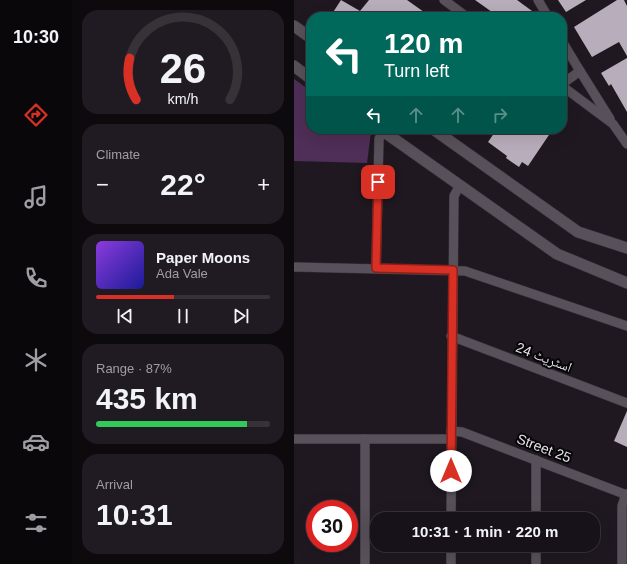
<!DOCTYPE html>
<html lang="en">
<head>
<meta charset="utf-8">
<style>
	body { margin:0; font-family:Helvetica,"Noto Naskh Arabic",sans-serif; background:#201b22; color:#f1f3f6; height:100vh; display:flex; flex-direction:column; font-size:15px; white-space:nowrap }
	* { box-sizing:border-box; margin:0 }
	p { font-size:13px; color:#9e9ea2 }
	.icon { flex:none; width:22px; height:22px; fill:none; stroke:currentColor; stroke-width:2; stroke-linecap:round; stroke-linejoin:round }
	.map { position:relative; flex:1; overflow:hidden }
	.sheet { display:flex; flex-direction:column; gap:10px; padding:10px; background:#0d0a0e; width:222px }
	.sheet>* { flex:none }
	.banner { position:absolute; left:12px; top:12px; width:261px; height:122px; border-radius:16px; box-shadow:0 4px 16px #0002,0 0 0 1px #363238; background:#00695c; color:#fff; overflow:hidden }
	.speed { position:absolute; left:12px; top:500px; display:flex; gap:8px; font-size:20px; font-weight:700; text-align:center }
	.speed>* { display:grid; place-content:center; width:52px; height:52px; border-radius:50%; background:#171219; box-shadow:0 4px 16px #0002,0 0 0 1px #363238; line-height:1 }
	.speed .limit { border:6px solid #d22; background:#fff; color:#111 }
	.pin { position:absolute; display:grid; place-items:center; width:34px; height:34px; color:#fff; margin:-17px; border-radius:8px; box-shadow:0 2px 6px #0006 }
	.me { position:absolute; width:44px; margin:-22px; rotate:0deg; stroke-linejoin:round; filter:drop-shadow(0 0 3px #0008) }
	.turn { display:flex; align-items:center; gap:14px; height:84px; padding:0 12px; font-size:18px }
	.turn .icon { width:52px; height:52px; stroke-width:2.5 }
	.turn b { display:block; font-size:28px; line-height:34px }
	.lanes { display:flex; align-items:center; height:38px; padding:0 12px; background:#0003; justify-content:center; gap:20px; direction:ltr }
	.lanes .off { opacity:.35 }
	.big { font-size:30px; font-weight:800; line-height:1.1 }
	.sheet .card { flex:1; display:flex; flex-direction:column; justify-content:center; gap:6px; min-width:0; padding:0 14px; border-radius:16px; background:#201b22 }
	.sheet .dial { align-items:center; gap:0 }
	.dial svg { height:104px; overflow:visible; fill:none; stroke:#363238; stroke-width:7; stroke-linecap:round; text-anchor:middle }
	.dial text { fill:#f1f3f6; stroke:none }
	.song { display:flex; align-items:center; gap:12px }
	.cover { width:48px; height:48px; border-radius:6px; background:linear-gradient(135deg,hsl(270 70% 55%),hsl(240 70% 35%)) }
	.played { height:4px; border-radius:2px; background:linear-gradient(90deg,#d93025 45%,#363238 45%) }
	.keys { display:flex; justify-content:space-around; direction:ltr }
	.heat { display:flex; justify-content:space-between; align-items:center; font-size:22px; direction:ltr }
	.charge { height:6px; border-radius:3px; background:linear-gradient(90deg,#34c759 87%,#363238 0) }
	.trip { position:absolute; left:76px; top:512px; width:230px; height:40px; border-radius:16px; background:#171219; box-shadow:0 4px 16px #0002,0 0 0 1px #363238; font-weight:800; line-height:40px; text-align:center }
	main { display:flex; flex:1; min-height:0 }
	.menu { display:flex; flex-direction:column; width:72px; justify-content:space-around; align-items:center; background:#09070a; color:#9e9ea2 }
	.menu .icon { width:28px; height:28px }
	.menu .current { color:#d93025 }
	.menu b { font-size:18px; color:#f1f3f6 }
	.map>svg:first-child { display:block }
	.green { fill:#4f2e57 }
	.building { fill:#b8aebb }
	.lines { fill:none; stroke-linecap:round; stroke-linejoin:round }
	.minor-casing { stroke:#3a353b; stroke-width:10 }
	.tertiary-casing { stroke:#3a353b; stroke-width:12 }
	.minor { stroke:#58505a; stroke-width:9 }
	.tertiary { stroke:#58505a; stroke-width:11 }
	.route-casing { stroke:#8d1f18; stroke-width:10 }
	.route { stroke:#d93025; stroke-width:7 }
	.labels { text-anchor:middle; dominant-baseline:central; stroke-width:4; stroke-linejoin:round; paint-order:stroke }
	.street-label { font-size:14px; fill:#e8e3e9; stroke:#070508 }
</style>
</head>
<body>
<main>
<nav class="menu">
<b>10:30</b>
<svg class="icon current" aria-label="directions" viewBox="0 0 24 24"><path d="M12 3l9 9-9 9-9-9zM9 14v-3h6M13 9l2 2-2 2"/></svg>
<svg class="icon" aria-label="music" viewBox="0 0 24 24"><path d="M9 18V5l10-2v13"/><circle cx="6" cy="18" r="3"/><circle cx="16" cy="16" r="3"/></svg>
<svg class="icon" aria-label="phone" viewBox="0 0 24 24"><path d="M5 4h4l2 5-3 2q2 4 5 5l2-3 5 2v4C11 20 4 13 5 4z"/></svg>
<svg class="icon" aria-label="climate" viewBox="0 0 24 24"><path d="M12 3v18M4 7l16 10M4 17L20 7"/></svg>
<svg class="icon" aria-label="car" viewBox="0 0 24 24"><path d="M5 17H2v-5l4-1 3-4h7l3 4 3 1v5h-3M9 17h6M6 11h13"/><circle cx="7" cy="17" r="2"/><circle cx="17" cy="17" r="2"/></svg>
<svg class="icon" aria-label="filters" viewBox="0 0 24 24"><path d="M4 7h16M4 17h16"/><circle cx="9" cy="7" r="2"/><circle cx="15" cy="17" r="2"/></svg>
</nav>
<section class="sheet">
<div class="card dial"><svg viewBox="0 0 100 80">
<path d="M14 69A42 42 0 1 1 86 69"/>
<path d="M14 69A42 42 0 0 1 9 37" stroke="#d93025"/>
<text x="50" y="56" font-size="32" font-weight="700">26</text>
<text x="50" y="72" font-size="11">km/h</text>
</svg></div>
<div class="card"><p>Climate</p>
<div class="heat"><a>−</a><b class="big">22°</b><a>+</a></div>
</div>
<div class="card">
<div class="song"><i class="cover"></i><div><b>Paper Moons</b><p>Ada Vale</p></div></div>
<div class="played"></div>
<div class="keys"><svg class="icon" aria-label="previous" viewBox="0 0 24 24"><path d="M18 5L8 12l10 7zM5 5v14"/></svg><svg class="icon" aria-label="pause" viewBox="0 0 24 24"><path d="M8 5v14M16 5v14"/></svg><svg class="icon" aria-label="next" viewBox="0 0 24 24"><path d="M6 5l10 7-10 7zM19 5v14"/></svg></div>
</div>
<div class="card"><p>Range · 87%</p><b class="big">435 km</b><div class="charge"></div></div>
<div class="card"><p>Arrival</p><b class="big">10:31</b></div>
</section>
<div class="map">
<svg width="333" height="564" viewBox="0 0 333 564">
	<rect width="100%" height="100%" fill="#1f1821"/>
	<polygon class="green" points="0,79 17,91 17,129 73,129 77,132 73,163 0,161"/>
	<g class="building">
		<polygon points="47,0 66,11 75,0 113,0 137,17 36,17"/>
		<polygon points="181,0 223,0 238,11 233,17 205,17"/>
		<polygon points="264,0 292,0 272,12"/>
		<polygon points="323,0 330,0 333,6 333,56 325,42 298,57 280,27"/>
		<polygon points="333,58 333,112 317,84 315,86 307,73"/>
		<polygon points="203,129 212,133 214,129 259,129 234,166 228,162 225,167 212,158 213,156 194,142"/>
		<polygon points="333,411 333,447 320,441"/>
	</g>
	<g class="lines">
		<g class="minor-casing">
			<g id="minor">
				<polyline points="150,0 173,17"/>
				<polyline points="244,0 254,17"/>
				<polyline points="268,41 286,71 268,84"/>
				<polyline points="286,71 316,119"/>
				<polyline points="268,86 319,124 333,144"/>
				<polyline points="0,267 171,271 333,326"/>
				<polyline points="82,268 85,139 90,129"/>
				<polyline points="157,336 333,403"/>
				<polyline points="157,431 168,432 333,495"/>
				<polyline points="0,439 157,439"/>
				<polyline points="157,519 160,196 166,185"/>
				<polyline points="242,519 242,460"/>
				<polyline points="157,545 157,564"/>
				<polyline points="71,564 71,439"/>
				<polyline points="242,564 242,545"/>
				<polyline points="328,564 328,506 332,494"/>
			</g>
		</g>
		<g class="tertiary-casing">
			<g id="tertiary">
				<polyline points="0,26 17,38"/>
				<polyline points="0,66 17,79"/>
				<polyline points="86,129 263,254 333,283"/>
				<polyline points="139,129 284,232 333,248"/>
			</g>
		</g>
		<use href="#minor" class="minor"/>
		<use href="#tertiary" class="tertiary"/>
	</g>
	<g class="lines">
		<g class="route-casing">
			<polyline id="route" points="84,182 82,268 159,270 157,471"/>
		</g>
		<use href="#route" class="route"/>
	</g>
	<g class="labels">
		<g class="street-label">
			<text transform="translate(250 357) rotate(21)">اسٹریٹ 24</text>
			<text transform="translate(250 448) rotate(21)">Street 25</text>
		</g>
	</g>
</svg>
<div class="speed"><div class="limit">30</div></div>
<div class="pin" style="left:84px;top:182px;background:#d93025"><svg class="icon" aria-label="arrive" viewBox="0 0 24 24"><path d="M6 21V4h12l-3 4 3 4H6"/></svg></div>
<svg class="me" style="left:157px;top:471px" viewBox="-20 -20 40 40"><circle r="19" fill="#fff"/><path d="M0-13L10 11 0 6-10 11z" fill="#d93025"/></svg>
<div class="trip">10:31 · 1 min · 220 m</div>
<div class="banner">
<div class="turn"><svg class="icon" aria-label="left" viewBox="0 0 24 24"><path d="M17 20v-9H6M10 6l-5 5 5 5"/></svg><div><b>120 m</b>Turn left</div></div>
<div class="lanes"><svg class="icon" aria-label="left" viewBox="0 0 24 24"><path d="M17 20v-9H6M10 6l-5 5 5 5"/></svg><svg class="icon off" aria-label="ahead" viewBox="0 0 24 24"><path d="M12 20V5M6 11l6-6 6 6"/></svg><svg class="icon off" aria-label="ahead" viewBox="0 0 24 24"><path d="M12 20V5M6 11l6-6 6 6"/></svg><svg class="icon off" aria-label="right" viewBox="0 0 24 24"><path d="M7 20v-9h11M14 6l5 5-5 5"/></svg></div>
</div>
</div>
</main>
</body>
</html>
